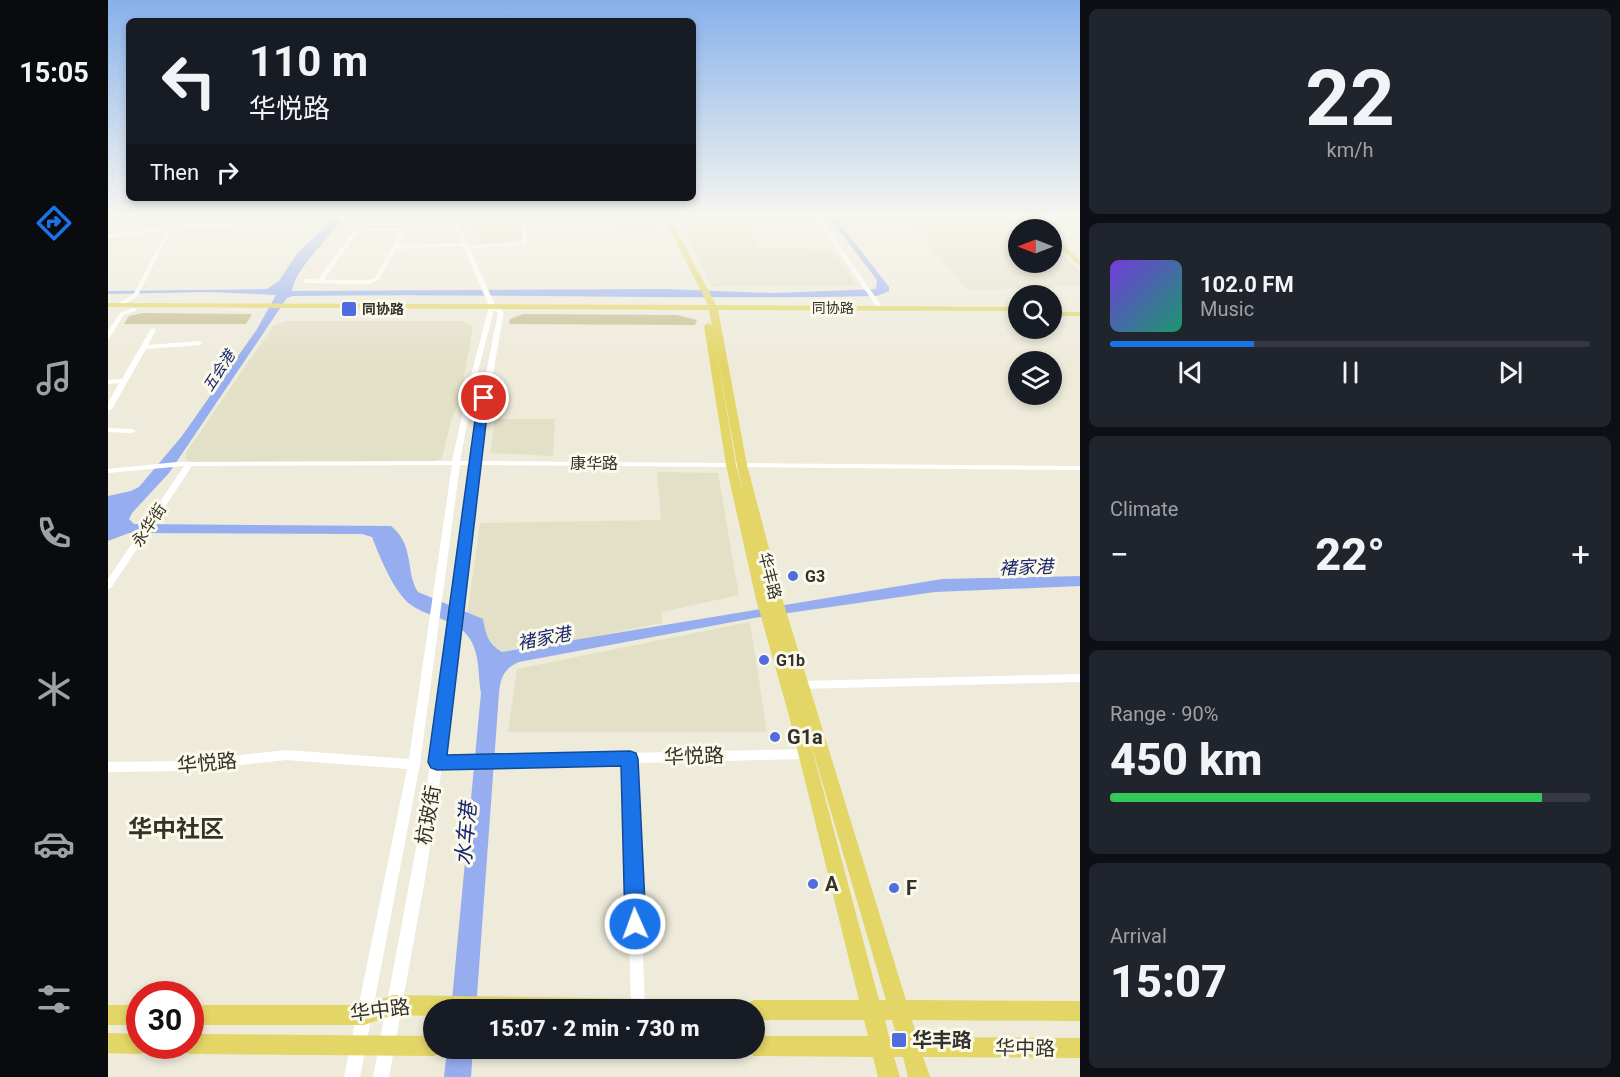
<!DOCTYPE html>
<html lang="en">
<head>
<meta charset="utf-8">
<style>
	body { margin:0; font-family:Roboto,"Noto Sans SC",sans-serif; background:#20242c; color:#f1f3f6; height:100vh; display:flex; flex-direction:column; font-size:22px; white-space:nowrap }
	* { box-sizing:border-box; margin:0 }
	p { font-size:20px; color:#9ea1a6 }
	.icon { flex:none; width:33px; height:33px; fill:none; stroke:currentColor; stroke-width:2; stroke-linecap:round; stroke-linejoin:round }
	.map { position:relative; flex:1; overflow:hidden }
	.drawer { display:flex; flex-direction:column; gap:9px; padding:9px; background:#0d0f14; width:540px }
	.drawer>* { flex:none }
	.guide { position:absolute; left:18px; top:18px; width:570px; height:183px; border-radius:9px; box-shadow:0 3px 9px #0003; background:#171b24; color:#f1f3f6; overflow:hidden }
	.needle { width:39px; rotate:270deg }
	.controls { position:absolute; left:900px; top:219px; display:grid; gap:12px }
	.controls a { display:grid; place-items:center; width:54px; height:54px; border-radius:50%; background:#171b24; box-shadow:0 3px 9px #0003; font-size:30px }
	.speed { position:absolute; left:18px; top:981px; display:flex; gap:12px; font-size:30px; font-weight:700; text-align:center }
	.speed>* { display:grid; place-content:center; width:78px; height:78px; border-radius:50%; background:#171b24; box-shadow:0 3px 9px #0003; line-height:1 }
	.speed .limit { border:9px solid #d22; background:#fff; color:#111 }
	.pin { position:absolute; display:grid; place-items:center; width:51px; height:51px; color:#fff; margin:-26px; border:3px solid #fff; border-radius:50%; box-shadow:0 2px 6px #0007 }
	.me { position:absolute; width:66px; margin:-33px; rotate:358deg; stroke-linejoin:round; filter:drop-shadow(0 0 4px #0008) }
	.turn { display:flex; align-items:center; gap:21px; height:126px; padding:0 24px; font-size:27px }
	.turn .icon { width:78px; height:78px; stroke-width:2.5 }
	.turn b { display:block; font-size:42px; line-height:51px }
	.then { display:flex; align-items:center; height:57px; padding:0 24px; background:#0003; gap:12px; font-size:22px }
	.big { font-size:45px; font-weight:800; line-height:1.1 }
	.drawer .card { flex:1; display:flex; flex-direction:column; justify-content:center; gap:9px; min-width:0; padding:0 21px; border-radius:9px; background:#20242c }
	.drawer .dial { align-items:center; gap:0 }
	.dial b { font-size:78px; line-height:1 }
	.song { display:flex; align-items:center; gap:18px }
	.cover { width:72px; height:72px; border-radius:9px; background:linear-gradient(135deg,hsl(260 70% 55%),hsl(160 70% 35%)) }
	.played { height:6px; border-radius:3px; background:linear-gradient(90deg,#1a73e8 30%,#363941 30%) }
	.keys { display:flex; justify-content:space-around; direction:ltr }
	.heat { display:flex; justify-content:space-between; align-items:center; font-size:33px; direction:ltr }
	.charge { height:9px; border-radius:4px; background:linear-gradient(90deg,#34c759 90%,#363941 0) }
	.trip { position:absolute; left:315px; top:999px; width:342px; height:60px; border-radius:30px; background:#171b24; box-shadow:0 3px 9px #0003; font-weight:800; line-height:60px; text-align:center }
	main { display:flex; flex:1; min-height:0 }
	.menu { display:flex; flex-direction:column; width:108px; justify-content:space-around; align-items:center; background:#090b0e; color:#9ea1a6 }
	.menu .icon { width:42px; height:42px }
	.menu .current { color:#1a73e8 }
	.menu b { font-size:27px; color:#f1f3f6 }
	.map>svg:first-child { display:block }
	.built { fill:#e3e0c8 }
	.green { fill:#c7c094 }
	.water { fill:#96adef }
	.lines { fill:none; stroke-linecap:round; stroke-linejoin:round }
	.minor { fill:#fff; fill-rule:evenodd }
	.major { fill:#e3d566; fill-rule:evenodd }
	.highway { fill:#d0b900; fill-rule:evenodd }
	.route { fill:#1a73e8; stroke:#114b97; stroke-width:1.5 }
	.poi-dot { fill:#4f6ce0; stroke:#fbf9e9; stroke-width:2 }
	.labels { text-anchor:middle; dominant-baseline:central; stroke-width:6; stroke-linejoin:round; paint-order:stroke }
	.far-street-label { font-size:14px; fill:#32312b; stroke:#fbf9e9 }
	.far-poi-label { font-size:14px; font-weight:bold; fill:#32312b; stroke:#fbf9e9; text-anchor:start }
	.far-water-label { font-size:15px; font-style:italic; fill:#192670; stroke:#fbf9e9 }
	.street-label { font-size:16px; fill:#32312b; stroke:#fbf9e9 }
	.poi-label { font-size:16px; font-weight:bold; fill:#32312b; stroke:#fbf9e9; text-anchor:start }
	.water-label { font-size:18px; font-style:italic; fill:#192670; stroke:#fbf9e9 }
	.near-poi-label { font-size:20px; font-weight:bold; fill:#32312b; stroke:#fbf9e9; text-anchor:start }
	.near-street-label { font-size:20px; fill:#32312b; stroke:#fbf9e9 }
	.near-water-label { font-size:21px; font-style:italic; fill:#192670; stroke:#fbf9e9 }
	.near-quarter-label { font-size:24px; font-weight:bold; fill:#343326; stroke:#fbf9e9 }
</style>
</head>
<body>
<main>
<nav class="menu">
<b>15:05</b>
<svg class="icon current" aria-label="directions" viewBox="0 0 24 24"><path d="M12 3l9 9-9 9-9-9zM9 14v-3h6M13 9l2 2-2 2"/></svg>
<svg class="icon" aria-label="music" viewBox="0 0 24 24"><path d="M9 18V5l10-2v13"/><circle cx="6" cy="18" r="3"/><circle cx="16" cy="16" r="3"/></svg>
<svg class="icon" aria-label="phone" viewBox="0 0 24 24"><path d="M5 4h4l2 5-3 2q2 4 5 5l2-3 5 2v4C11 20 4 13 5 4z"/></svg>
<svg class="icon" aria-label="climate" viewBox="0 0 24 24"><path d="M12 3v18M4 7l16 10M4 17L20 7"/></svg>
<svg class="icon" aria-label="car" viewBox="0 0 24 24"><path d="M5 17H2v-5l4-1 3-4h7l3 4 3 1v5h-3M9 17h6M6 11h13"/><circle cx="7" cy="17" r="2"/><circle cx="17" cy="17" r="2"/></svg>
<svg class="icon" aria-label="filters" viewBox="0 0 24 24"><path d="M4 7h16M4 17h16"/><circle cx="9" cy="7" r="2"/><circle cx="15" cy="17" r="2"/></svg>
</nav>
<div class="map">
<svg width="972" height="1077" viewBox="0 0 972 1077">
	<rect width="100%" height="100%" fill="#eeebdb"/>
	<g class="built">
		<polygon points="360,214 410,214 419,240 372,244"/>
		<polygon points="502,214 542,214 549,228 508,228"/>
		<polygon points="567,214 638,214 652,248 724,249 749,286 604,287"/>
		<polygon points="798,214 899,216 921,229 910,230 910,262 944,262 944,245 972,272 972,285 925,289 859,289 796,217"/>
		<polygon points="177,321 355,321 365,327 351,403 343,420 334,459 327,461 82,462 77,458 79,451 165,326"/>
		<polygon points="387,419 447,419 445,456 382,453"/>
		<polygon points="549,472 610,473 631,595 554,612 554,623 397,655 382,649 359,615 372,523 553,520"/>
		<polygon points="642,622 659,732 400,732 409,669"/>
	</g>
	<g class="green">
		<polygon points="34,313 144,314 138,324 16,324 21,316"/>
		<polygon points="415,314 569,315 589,320 587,325 401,324 402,319"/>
	</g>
	<g class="water">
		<path d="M229,214h9c-13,21 -52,55 -54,77l374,-2 108,4 102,-4 1,-9 -51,-66h6l57,73v4l-12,5c-195,4 -390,-3 -584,0l-6,2 -118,175 -37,40 -3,6 5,5 257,2c24,19 14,46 27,66l65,27c3,16 5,25 19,33l440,-73 138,-3v10l-145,6 -181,26 -235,44c-21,9 -19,24 -21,45l-22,302 -25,1 30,-317c-3,-17 -1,-38 -11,-54 -12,-20 -41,-21 -59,-34 -17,-12 -32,-50 -39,-68l-10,-3 -233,-1 -21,8v-45l23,-5 8,-4 43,-51 75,-107 19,-34 -68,-3 -100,2v-3l159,-2 12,-8 17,-26z"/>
		<polygon points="339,1049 365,1049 363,1077 336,1077"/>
	</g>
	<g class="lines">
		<g class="minor">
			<polygon points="67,214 72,214 66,226 267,214 299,214 64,229 29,297 13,306 9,306 9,304 25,295 59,230 0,238 0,234 61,227"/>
			<path d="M342,214h5l14,32 53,-4v-28h4l1,30 -57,5 25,56 9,7 -10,56 -15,93 601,5v4l-601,-5 -36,292 363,-8 4,2 2,3 -2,3 -4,2 -170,4 9,247h-14v-2l-7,-245 -182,4 -17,112 -36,198h-16l52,-277 46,-335h-11l-40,299 -60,313h-16l63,-308 -121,-9 -99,11 -79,1v-10l79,-1 99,-11 123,9 43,-294 -260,1 -81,122 -3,1v-10l76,-113 -76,7v-4l69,-7 275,-1 18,-82 19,-73 -26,-60 -67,3 -17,31 -10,4 -64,-1 -3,-2 3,-2h13l31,-42 10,-9h47l-8,17 64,-2zM254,231h39l-26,47 -7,2h-44l29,-41zM386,310l4,3 -11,55 -16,93h-11l16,-82z"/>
			<polygon points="705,214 710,214 775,308 774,309 770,309"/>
			<polygon points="961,214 972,215 972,218 961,215"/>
			<polygon points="26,308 28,309 28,311 16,315 2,337 0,338 0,331 12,313"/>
			<polygon points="45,328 48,330 40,345 91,341 94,343 91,345 38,349 4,409 0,411 0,403 11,383 0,384 0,380 14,379 42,330"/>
			<polygon points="0,428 24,429 28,431 24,433 0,432"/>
			<polygon points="972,674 972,682 692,689 688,688 687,685 688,682 692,681"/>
		</g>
		<g class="major">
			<path d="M554,214h6l48,91 302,2v4l-300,-1 29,155 35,133 124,402 174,1v20l-168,-1 5,17 163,1v20l-157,-1 7,20h-22l-5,-20h-9l6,20h-22l-5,-20 -119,-1 -7,-3 -2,-5h9v-12h114l-4,-16h-110v-10h-10l3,-7 7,-3h105l-71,-288 -32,-113 -30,-134 -22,-139 4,-3 4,3 24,139 8,32 -7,-32 -28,-155 -601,-3v-4l600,2zM701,737l77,263h-7zM777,1020h7l5,17h-8z"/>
			<polygon points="901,214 909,214 934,230 925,230"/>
			<polygon points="967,215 972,217 972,222 964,217"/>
			<polygon points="944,236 972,260 972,266 944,241"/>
			<rect x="944" y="312" width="28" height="4"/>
			<polygon points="285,995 606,1000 613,1003 616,1010 326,1010 326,1016 285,1015 256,1025 82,1025 82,1005 256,1005"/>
			<rect x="0" y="1005" width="32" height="20"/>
			<polygon points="0,1033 32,1034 32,1046 42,1046 39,1051 32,1054 0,1053"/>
			<polygon points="82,1034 326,1036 326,1048 335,1048 333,1053 326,1056 82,1054 75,1051 72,1046 82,1046"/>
		</g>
		<polygon class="highway" points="966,214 972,214 972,218"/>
	</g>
	<linearGradient id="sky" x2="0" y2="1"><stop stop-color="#87b1eb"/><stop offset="0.59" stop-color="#f7f6ef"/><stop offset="1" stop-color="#f7f6ef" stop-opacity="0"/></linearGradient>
	<rect width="972" height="365" fill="url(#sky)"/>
	<polygon class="route" points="376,395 381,398 339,755 522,751 528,753 530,759 538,924 535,931 527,934 520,931 517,924 513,766 329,770 323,768 320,762 370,398"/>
	<g class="poi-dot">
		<rect x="233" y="301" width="16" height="16" rx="3"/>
		<circle cx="685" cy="576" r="6"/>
		<circle cx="656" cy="660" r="6"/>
		<circle cx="667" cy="737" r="6"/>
		<circle cx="705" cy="884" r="6"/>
		<circle cx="786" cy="888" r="6"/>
		<rect x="783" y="1032" width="16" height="16" rx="3"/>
	</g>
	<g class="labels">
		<g class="far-street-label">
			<text x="725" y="308">同协路</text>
		</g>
		<g class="far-poi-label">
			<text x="254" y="309">同协路</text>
		</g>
		<g class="far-water-label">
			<text transform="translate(111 371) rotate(-57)">五会港</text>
		</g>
		<g class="street-label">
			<text x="486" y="463">康华路</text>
			<text transform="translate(41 525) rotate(-56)">永华街</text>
			<text transform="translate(662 576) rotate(76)">华丰路</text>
		</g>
		<g class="poi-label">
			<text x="697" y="576">G3</text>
			<text x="668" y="660">G1b</text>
		</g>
		<g class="water-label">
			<text transform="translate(918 567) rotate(-2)">褚家港</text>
			<text transform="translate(436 638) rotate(-11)">褚家港</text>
		</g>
		<g class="near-poi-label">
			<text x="679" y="737">G1a</text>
			<text x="717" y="884">A</text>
			<text x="798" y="888">F</text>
			<text x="804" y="1040">华丰路</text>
		</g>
		<g class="near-street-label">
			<text transform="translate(586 756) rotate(-2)">华悦路</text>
			<text transform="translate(99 763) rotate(-5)">华悦路</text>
			<text transform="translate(320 815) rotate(-80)">杭玻街</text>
			<text transform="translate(272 1010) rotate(-7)">华中路</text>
			<text transform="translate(917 1048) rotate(1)">华中路</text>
		</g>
		<g class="near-water-label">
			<text transform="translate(358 834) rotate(-85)">水车港</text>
		</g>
		<g class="near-quarter-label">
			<text x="68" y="829">华中社区</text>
		</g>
	</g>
</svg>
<div class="controls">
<a><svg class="needle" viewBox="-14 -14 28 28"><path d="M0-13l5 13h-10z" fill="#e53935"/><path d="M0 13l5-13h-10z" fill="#9ea1a6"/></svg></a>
<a><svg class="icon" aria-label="search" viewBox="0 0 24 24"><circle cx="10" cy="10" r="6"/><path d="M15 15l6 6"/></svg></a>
<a><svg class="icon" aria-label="layers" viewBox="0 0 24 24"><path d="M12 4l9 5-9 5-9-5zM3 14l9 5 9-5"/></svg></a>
</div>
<div class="speed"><div class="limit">30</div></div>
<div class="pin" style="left:376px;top:398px;background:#d93025"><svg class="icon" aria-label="arrive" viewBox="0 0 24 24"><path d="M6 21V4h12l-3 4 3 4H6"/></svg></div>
<svg class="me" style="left:527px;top:924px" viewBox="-20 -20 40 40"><circle r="17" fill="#1a73e8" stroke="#fff" stroke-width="3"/><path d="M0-11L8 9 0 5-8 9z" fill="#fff"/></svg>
<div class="trip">15:07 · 2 min · 730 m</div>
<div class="guide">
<div class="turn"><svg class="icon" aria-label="left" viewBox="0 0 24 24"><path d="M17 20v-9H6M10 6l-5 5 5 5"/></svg><div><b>110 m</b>华悦路</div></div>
<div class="then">Then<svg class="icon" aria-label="right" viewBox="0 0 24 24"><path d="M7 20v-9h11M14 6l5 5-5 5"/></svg></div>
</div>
</div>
<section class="drawer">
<div class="card dial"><b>22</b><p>km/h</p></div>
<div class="card">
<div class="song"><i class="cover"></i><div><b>102.0 FM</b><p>Music</p></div></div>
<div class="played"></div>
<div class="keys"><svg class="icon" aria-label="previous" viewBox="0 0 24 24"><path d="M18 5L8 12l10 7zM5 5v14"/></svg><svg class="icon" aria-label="pause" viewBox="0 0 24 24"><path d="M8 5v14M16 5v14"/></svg><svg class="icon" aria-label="next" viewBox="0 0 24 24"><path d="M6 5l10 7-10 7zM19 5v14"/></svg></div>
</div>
<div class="card"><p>Climate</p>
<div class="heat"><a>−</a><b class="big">22°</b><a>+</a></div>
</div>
<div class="card"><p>Range · 90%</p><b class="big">450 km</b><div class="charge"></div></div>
<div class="card"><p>Arrival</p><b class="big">15:07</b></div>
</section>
</main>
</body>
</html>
